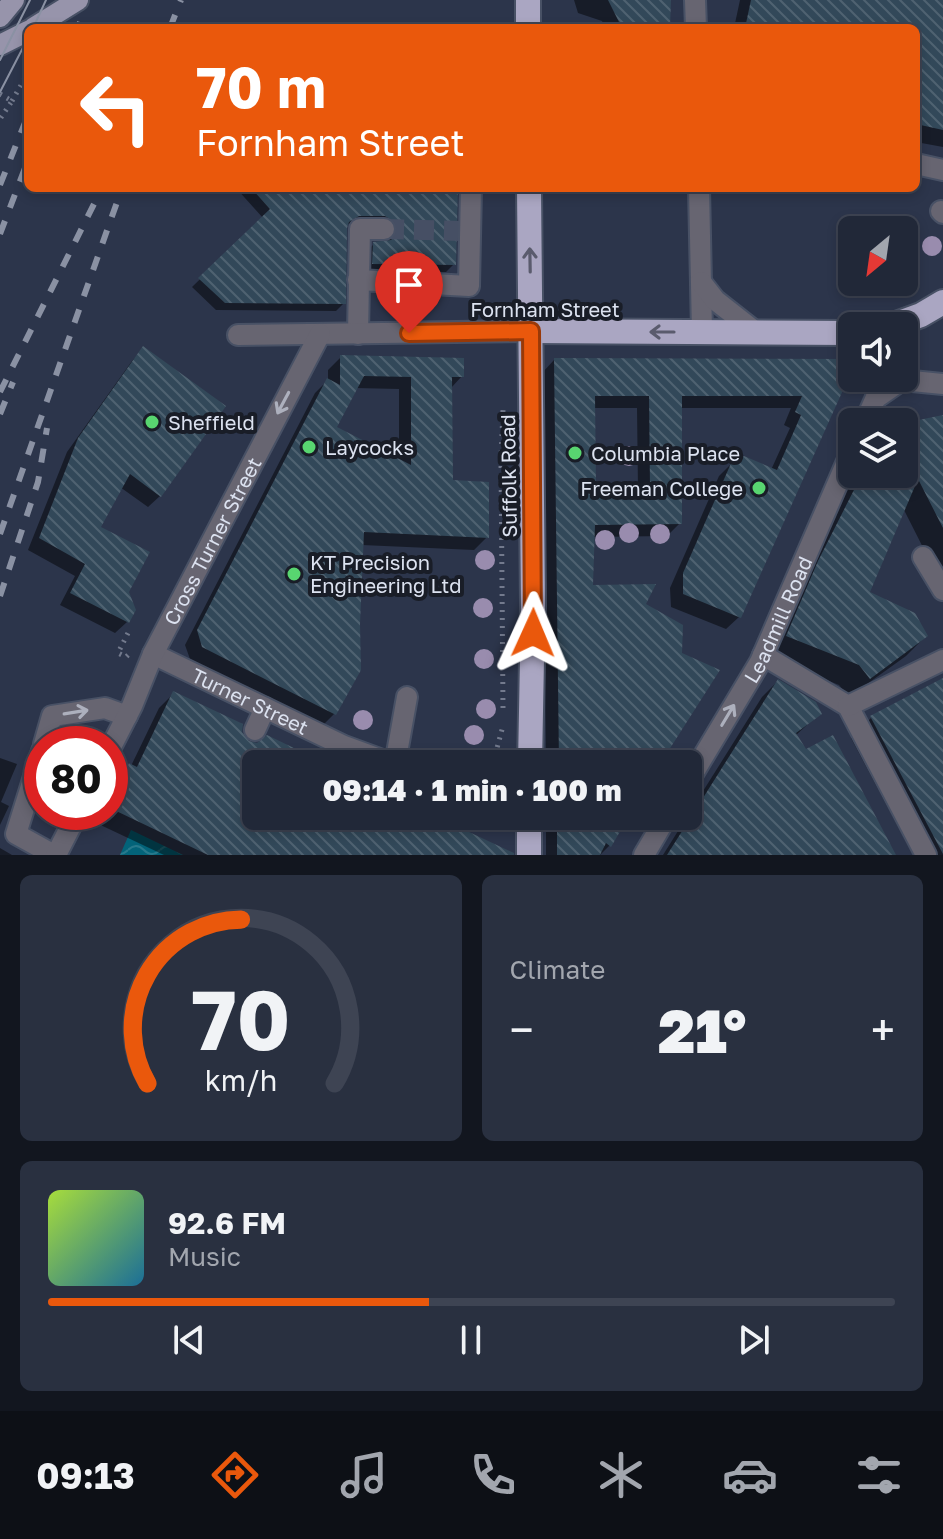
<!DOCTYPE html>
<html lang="en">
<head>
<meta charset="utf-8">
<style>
	body { margin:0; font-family:"Golos Text",sans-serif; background:#293040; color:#f1f3f6; height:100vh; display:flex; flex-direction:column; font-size:30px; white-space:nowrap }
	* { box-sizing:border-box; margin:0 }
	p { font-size:26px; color:#a2a6ae }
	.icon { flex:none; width:44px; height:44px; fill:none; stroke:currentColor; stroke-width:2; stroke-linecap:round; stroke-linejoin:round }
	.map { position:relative; height:855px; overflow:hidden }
	.side { display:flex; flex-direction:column; gap:20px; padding:20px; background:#12161f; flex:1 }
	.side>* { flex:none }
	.banner { position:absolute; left:24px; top:24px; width:896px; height:168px; border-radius:12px; box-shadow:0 4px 12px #0003,0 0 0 2px #3e4453; background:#ea580c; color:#fff; overflow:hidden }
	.needle { width:52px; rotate:209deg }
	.tools { position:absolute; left:838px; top:216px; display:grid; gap:16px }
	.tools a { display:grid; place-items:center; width:80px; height:80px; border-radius:12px; background:#212838; box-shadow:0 4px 12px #0003,0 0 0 2px #3e4453; font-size:40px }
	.speed { position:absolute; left:24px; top:726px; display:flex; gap:16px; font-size:40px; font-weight:700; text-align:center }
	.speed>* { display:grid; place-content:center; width:104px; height:104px; border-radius:50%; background:#212838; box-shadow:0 4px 12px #0003,0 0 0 2px #3e4453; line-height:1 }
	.speed .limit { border:12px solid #d22; background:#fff; color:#111 }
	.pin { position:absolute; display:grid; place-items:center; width:68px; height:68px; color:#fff; margin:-82px -34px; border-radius:50% 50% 50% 0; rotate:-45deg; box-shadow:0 0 8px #0007 }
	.pin .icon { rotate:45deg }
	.me { position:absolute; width:88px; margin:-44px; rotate:1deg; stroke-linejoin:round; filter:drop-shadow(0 0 6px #0008) }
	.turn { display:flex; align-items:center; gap:28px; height:168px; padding:0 40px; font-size:36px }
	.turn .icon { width:104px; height:104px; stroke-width:2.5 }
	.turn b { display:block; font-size:56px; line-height:68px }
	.big { font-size:60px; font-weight:800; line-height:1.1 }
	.side .card { flex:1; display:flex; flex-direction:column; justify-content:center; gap:12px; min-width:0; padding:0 28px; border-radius:12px; background:#293040 }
	.side .dial { align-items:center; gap:0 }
	.dial svg { height:208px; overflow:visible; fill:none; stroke:#3e4453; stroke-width:7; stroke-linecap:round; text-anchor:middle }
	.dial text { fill:#f1f3f6; stroke:none }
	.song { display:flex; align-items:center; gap:24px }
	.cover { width:96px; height:96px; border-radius:12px; background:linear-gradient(135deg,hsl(80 70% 55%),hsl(200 70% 35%)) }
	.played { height:8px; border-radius:4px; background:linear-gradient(90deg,#ea580c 45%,#3e4453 45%) }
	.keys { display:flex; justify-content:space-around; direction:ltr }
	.heat { display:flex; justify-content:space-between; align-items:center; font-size:44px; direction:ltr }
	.side .tiles { flex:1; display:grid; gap:20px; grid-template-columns:1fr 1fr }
	.card:last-child { grid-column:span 2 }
	.trip { position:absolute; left:242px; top:750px; width:460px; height:80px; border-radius:12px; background:#212838; box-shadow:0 4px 12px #0003,0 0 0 2px #3e4453; font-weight:800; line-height:80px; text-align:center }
	.tabs { display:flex; height:128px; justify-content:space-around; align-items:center; background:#0d1016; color:#a2a6ae }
	.tabs .icon { width:56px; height:56px }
	.tabs .active { color:#ea580c }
	.tabs b { font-size:36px; color:#f1f3f6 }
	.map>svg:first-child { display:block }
	.water { fill:url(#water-waves) }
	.shadow { fill:#0007; fill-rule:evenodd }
	.building { fill:url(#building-back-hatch); fill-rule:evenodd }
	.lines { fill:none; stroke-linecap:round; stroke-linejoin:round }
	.minor-tunnel { stroke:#464f64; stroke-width:20; stroke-dasharray:20 10; stroke-linecap:butt }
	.minor-casing { stroke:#485165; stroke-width:24 }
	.major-casing { stroke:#485165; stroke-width:24 }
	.highway-casing { stroke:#485165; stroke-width:28 }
	.path { stroke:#737a8d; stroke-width:5; stroke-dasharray:2 6; stroke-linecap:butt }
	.minor { stroke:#676571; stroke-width:20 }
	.major { stroke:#9794ab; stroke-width:20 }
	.highway { stroke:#aaa6c2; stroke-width:24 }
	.tram { stroke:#8a91a3; stroke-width:2 }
	.rail { stroke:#8a91a3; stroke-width:6; stroke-dasharray:14 14; stroke-linecap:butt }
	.tree { fill:#998cae }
	.oneway { stroke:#5a5b6d }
	.oneway2 { stroke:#adb0bd }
	.route-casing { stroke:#983908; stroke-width:20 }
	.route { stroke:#ea580c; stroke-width:14 }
	.poi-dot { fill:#58d570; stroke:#191d27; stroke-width:3 }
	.labels { text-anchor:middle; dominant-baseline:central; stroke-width:8; stroke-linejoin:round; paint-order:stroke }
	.street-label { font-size:20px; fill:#dce2f0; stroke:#191d27 }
	.poi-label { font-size:20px; fill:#dce2f0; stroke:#191d27; text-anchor:start }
</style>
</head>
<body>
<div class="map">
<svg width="943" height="855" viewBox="0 0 943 855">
	<defs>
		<pattern id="water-waves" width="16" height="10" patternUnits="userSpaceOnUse" patternTransform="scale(2)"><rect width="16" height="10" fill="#036379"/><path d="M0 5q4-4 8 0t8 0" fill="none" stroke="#27798c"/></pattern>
		<pattern id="building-back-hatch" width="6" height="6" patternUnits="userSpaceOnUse" patternTransform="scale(2)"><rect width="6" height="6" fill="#324859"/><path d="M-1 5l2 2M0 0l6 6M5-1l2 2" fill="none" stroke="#4f6271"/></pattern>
	</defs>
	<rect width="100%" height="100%" fill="#2c354b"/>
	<polygon class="water" points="131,830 183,855 120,855"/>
	<g class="shadow">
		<polygon points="574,0 669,0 670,28 605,28 602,21 578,13"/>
		<polygon points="740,0 943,0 943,147 916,142 916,28 734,28"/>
		<polygon points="236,188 456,188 454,264 446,272 365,271 366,252 374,244 388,242 388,231 376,223 347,224 345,228 344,303 336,311 216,310 192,287 263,218"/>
		<polygon points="143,349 160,496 148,507 120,487 98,528 127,592 127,622 115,633 60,605 75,576 28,550 67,452 132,361"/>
		<path d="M341,357l121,19 -11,12v94l36,55 -13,13 -112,-5 -28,169 -13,13 -131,-68 -5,-14 130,-252 13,-13v-10zM355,388l44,1v72l-64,-33z"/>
		<path d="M554,360l298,1 -113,256 -13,12 -55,-22 -1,-19 49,-112 14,-14 38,8 19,-42 -6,-3 7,-17h-111v115l-13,13 -75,1 -1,50 52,18 14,159h-111l-4,-391zM593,408h44l1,82 -44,1z"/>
		<polygon points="943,417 943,587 903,508 867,593 926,636 906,656 849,697 839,685 767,656 799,583 853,474 904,474 904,425"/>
		<polygon points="943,680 943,855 913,855 851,738 871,718"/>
		<polygon points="778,681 820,713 795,736 805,752 894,855 663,855 762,697"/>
		<polygon points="174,693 240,733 248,743 322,764 256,764 256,816 436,816 435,818 481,855 164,855 73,812 110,812 110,776 116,779 129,765 131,766 159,708"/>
		<polygon points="0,758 17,764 1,802 9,806 0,825"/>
		<polygon points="546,816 627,816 610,845 600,855 546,855"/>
		<polygon points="0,848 12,855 0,855"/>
	</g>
	<g class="building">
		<polygon points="608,0 671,0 670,28 622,28"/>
		<polygon points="751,0 943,0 943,130 916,124 916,28 745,28"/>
		<polygon points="251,188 458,188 456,265 372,264 373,242 391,240 396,235 396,223 385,216 359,216 349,222 347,228 346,304 225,303 198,278 270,209"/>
		<polygon points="143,346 226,406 161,497 130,474 101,527 150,552 129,592 136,610 129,623 70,593 85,564 39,538 78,438"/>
		<path d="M340,355l124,3v19h-12l1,103 36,2v56l-125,-6 -4,92 1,46 -25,45 -134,-68 -5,-17 130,-252 13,7zM364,376l47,1v88l-74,-38z"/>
		<path d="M554,358l298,1v11l-111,248 -58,-24v-21l49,-112 12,-5 33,14 24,-55 -6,-3 7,-16h-120v128l-87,1 -2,60 63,-1 -10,20 37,21 -1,28 38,17 -60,94h-101zM595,396h54l1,92h-54z"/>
		<polygon points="943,415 943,528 918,479 870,592 915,613 928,636 870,679 859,665 786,636 818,561 862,474 904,474 904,423"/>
		<polygon points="943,678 943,854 870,716"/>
		<polygon points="778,679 816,702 822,714 796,733 806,749 833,735 896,855 667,855"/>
		<polygon points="173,691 243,724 242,732 249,741 257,743 267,735 327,764 256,764 256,816 435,816 514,853 514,855 208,855 110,808 110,802 129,763 137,767"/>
		<polygon points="557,816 629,816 611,847 606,843 600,855 557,855"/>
	</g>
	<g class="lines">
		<polyline class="minor-tunnel" points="384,229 461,231"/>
		<g class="minor-casing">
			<g id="minor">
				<polyline points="695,0 696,28"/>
				<polyline points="916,164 943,170"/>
				<polyline points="699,188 702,332"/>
				<polyline points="941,211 943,213"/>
				<polyline points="358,280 469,286 471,188"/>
				<polyline points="701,282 715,300 757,333"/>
				<polyline points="358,334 360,229 384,229"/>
				<polyline points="238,335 531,331"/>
				<polyline points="876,398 902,380 943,384"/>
				<polyline points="865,422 881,386"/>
				<polyline points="923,557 943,590"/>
				<path id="s1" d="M153,654l191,92 49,18"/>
				<polyline points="763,655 848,706 926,855"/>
				<polyline points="848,706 943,660"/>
				<polyline points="255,730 265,708"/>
				<polyline points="44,744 52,716 105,708 127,716"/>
				<path id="s2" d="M110,749l22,-43 21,-52 167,-320"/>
				<polyline points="42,751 16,834 54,855"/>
				<polyline points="395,764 407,697"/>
				<path id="s3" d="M688,782l72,-120 92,-212"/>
				<polyline points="56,855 78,812"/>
				<polyline points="644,855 667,816"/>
			</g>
		</g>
		<g class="major-casing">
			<g id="major">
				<polyline points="0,17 14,0"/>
				<polyline points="33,28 78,0"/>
				<polyline points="0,45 28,31"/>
			</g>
		</g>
		<g class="highway-casing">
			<g id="highway">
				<polyline points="528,0 528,28"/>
				<polyline points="529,188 533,606 530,764"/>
				<polyline points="891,326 921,315 943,302"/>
				<polyline points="531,331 852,333"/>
				<polyline points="529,855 529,816"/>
			</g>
		</g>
		<g class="path">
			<polyline points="0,94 12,101 0,119"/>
			<polyline points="12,101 28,73"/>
			<polyline points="128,655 126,657 118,653 130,629"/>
			<polyline points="503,708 501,460 503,410"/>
			<polyline points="491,761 491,756 497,748 503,726"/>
			<polyline points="110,786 116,790"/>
		</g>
		<use href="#minor" class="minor"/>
		<use href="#major" class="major"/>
		<use href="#highway" class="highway"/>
		<g class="tram">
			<polyline points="33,28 46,0"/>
			<polyline points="0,60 30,0"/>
			<polyline points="0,92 28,38"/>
		</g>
		<g class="rail">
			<polyline points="78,28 80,22"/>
			<polyline points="170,28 181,0"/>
			<polyline points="0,185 28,115"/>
			<polyline points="0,234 28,160"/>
			<polyline points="0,392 102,188"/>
			<polyline points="0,414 13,382"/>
			<polyline points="0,534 122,188"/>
			<polyline points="0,596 38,482 47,428"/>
		</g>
	</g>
	<g class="tree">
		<circle cx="932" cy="246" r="10"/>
		<circle cx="629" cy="456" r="10"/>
		<circle cx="629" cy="533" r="10"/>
		<circle cx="660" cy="534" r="10"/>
		<circle cx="605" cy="540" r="10"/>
		<circle cx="485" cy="560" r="10"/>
		<circle cx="483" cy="608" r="10"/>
		<circle cx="484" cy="659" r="10"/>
		<circle cx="486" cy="709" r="10"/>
		<circle cx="363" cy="720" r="10"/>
		<circle cx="474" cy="735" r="10"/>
	</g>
	<defs><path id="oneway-shaft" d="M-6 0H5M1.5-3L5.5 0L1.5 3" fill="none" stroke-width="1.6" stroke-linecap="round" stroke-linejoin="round" transform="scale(2)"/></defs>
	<g class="oneway">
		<use href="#oneway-shaft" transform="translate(530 260) rotate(-91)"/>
		<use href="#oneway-shaft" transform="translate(662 332) rotate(180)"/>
	</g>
	<g class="oneway2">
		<use href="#oneway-shaft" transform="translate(283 403) rotate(118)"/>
		<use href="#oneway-shaft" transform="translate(76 712) rotate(-9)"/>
		<use href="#oneway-shaft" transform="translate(728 715) rotate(-59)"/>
	</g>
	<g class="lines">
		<g class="route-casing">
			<polyline id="route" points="409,333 531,331 533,633"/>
		</g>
		<use href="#route" class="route"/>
	</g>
	<g class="poi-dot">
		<circle cx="152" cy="422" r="8"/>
		<circle cx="309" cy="447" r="8"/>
		<circle cx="575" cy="453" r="8"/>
		<circle cx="759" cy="488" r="8"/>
		<circle cx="294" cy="574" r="8"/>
	</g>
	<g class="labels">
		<g class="street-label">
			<text x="545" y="309">Fornham Street</text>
			<text transform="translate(508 476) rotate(-91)">Suffolk Road</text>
			<text stroke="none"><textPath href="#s2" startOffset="232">Cross Turner Street</textPath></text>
			<text stroke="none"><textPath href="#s3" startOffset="186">Leadmill Road</textPath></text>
			<text stroke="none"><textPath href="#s1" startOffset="108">Turner Street</textPath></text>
		</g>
		<g class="poi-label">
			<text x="168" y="422">Sheffield</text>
			<text x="325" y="447">Laycocks</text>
			<text x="591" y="453">Columbia Place</text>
			<text x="743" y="488" text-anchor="end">Freeman College</text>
			<text x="310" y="562">KT Precision<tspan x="310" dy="23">Engineering Ltd</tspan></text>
		</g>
	</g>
</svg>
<div class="tools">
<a><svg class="needle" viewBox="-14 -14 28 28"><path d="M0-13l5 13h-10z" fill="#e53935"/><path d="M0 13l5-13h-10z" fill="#a2a6ae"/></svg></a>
<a><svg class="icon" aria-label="sound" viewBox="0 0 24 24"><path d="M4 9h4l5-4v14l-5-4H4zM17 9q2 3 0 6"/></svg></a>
<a><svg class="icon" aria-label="layers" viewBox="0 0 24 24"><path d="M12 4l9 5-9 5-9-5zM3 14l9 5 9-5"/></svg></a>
</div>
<div class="speed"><div class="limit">80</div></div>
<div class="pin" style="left:409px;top:333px;background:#d93025"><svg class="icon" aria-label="arrive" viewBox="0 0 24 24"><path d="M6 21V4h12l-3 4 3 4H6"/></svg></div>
<svg class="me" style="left:533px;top:633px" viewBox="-20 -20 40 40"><path d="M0-17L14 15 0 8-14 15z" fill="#ea580c" stroke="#fff" stroke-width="4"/></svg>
<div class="trip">09:14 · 1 min · 100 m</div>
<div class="banner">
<div class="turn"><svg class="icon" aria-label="left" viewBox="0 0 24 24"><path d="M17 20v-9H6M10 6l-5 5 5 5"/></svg><div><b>70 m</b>Fornham Street</div></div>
</div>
</div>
<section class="side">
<div class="tiles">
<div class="card dial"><svg viewBox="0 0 100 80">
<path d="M14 69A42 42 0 1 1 86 69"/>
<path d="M14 69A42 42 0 0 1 50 6" stroke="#ea580c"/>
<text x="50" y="56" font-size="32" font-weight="700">70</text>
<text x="50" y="72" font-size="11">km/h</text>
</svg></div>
<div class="card"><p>Climate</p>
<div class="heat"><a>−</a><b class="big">21°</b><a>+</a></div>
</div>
<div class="card">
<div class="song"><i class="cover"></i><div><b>92.6 FM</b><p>Music</p></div></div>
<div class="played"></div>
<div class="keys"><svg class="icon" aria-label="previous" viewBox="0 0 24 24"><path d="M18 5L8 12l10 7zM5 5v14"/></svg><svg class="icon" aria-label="pause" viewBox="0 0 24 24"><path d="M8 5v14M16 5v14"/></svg><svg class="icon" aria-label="next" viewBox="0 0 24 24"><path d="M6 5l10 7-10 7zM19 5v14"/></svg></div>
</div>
</div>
</section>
<nav class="tabs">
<b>09:13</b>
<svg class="icon active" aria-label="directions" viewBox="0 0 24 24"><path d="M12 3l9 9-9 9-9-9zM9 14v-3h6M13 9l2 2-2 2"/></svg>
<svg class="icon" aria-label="music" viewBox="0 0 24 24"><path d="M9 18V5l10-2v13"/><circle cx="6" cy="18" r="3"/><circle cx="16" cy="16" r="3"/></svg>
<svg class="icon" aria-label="phone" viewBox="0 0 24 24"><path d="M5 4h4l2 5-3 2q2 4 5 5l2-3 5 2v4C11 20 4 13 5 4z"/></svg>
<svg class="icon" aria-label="climate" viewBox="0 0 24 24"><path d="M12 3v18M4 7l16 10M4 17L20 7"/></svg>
<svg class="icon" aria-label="car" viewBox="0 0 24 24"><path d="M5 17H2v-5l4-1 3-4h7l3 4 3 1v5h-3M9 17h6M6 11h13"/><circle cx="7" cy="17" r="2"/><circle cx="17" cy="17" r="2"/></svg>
<svg class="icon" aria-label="filters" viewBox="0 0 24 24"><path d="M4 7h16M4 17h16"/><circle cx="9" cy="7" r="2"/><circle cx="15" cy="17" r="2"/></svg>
</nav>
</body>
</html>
